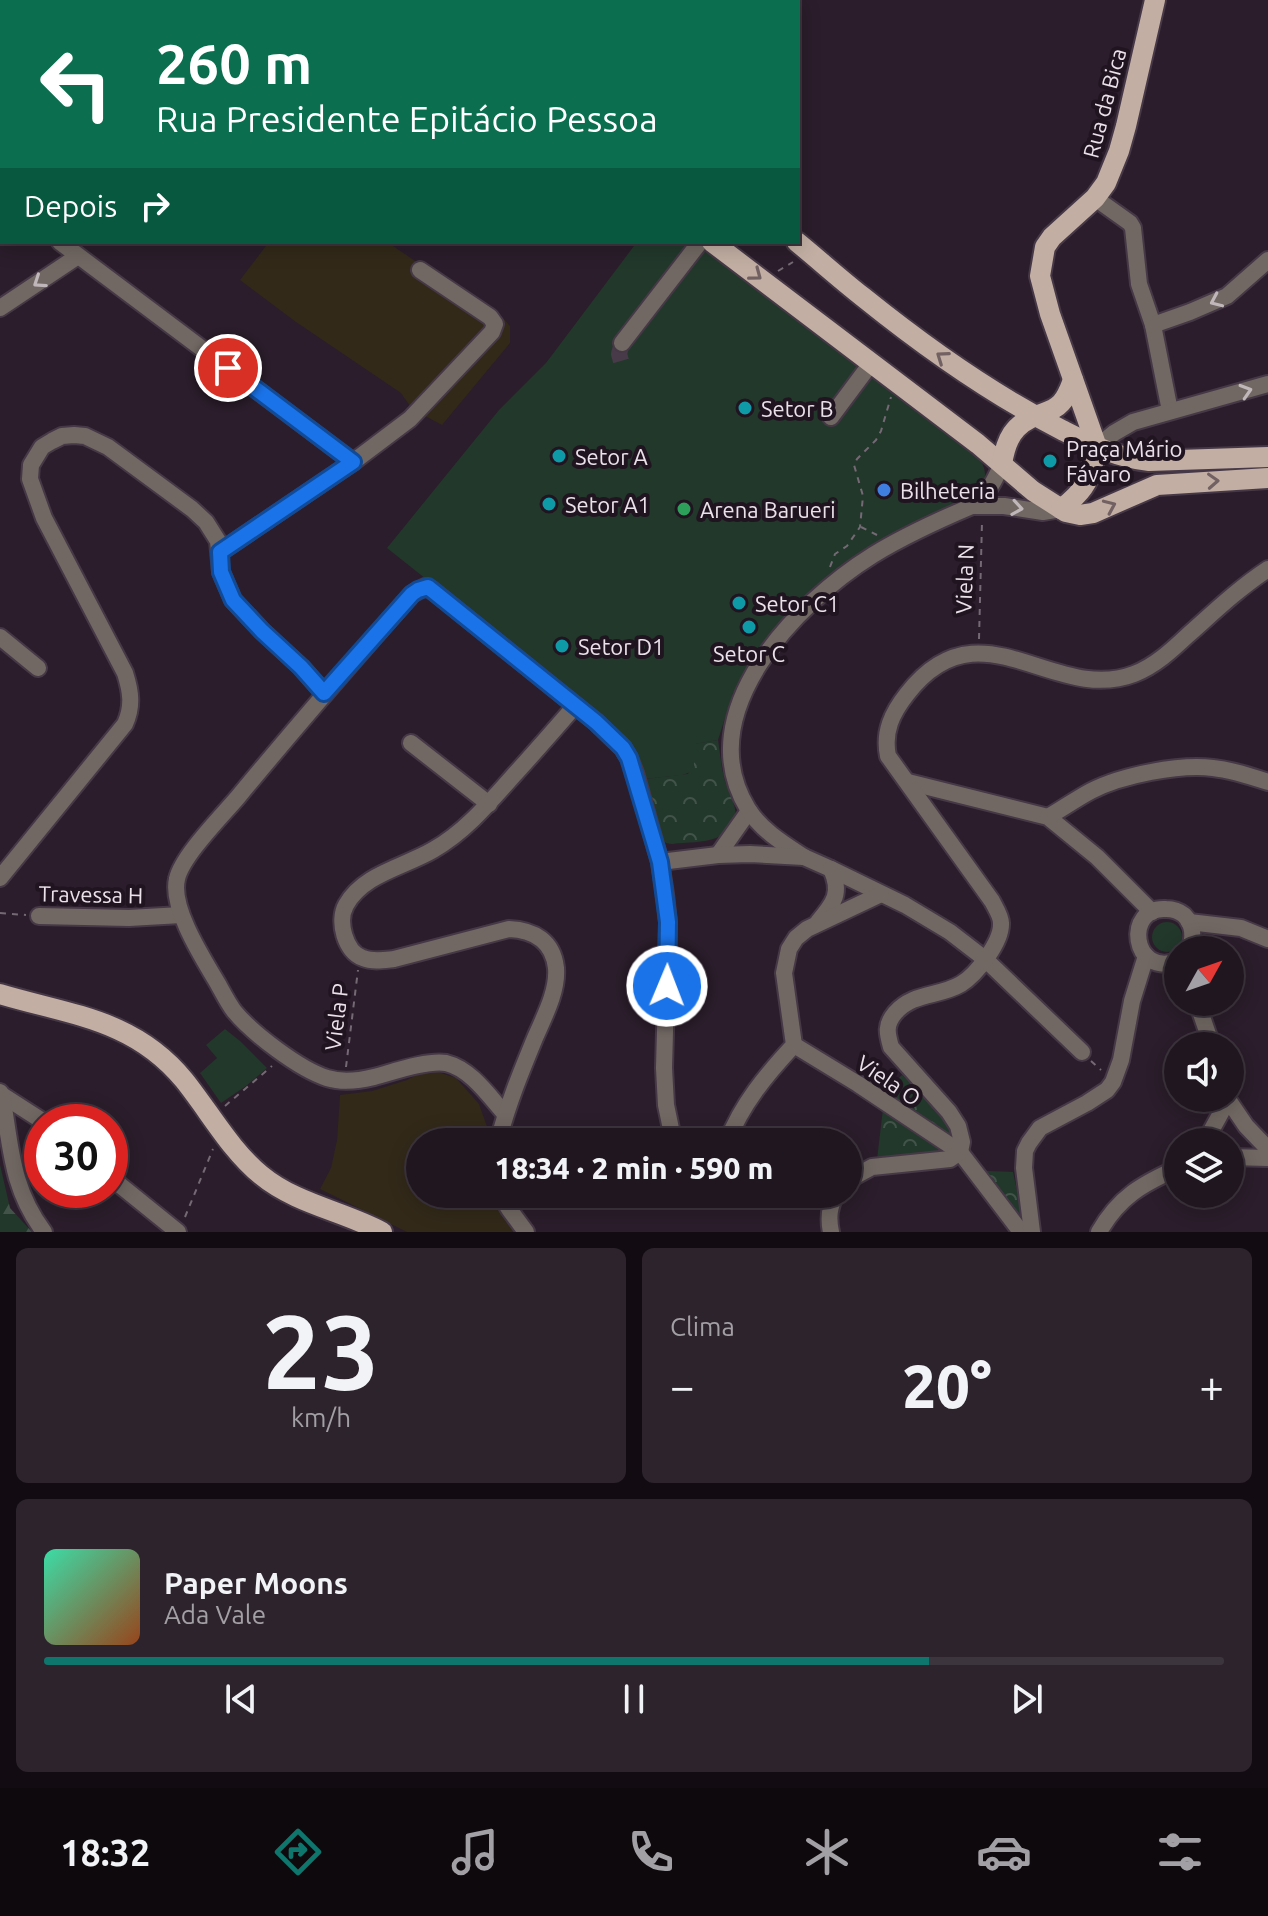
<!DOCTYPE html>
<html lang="pt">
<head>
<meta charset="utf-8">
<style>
	body { margin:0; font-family:Ubuntu,sans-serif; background:#2d232d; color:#f1f3f6; height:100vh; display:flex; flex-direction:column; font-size:30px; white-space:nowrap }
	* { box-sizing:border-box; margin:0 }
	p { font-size:26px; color:#a29fa5 }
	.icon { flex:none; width:44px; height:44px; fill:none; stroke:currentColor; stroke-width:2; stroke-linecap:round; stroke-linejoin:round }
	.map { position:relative; height:1232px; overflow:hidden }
	.details { display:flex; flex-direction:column; gap:16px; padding:16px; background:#120c12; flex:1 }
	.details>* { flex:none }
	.hud { position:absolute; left:0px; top:0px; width:800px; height:244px; box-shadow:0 4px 20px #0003,0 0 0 2px #3d353e; background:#0b6e4f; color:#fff; overflow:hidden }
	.needle { width:52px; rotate:50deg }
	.buttons { position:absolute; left:1164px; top:936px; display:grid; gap:16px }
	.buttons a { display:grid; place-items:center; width:80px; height:80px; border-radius:50%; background:#201620; box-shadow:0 4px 20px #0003,0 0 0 2px #3d353e; font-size:40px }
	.speed { position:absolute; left:24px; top:1104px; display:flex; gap:16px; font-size:40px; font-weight:700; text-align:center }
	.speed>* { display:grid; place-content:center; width:104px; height:104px; border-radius:50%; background:#201620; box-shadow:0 4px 20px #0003,0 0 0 2px #3d353e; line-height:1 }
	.speed .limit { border:12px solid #d22; background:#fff; color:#111 }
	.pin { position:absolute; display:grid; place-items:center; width:68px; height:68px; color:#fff; margin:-34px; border:4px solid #fff; border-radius:50%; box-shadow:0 2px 8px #0007 }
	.me { position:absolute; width:88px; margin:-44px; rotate:1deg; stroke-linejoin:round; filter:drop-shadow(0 0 6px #0008) }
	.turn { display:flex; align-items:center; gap:28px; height:168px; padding:0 24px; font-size:36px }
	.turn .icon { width:104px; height:104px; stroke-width:2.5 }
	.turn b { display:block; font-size:56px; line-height:68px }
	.then { display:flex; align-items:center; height:76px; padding:0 24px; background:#0003; gap:16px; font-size:30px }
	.big { font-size:60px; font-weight:800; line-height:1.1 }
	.details .widget { flex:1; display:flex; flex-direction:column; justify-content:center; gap:12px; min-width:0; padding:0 28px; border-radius:12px; background:#2d232d }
	.details .dial { align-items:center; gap:0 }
	.dial b { font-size:104px; line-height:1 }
	.song { display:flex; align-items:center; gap:24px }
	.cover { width:96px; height:96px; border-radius:12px; background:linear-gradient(135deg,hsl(160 70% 55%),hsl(20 70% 35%)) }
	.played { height:8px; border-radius:4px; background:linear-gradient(90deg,#0f766e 75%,#3d353e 75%) }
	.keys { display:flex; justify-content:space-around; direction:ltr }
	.heat { display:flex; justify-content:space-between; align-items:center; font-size:44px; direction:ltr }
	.details .tiles { flex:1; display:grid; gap:16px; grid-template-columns:1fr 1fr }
	.widget:last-child { grid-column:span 2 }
	.trip { position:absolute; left:406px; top:1128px; width:456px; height:80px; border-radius:40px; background:#201620; box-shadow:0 4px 20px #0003,0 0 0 2px #3d353e; font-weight:800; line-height:80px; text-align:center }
	.tabs { display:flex; height:128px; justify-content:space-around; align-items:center; background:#0d090d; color:#a29fa5 }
	.tabs .icon { width:56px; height:56px }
	.tabs .active { color:#0f766e }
	.tabs b { font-size:36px; color:#f1f3f6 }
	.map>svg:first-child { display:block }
	.education { fill:#322919 }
	.grass { fill:#22382b }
	.forest { fill:url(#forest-firs) }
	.park { fill:url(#park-crowns) }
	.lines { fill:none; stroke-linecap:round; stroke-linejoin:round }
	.minor-tunnel { stroke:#483a48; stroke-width:16; stroke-dasharray:16 8; stroke-linecap:butt }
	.minor-casing { stroke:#463846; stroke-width:20 }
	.major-casing { stroke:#463846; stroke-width:24 }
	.path { stroke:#756975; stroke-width:2; stroke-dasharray:6 6; stroke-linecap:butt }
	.minor { stroke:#716863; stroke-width:16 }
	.major { stroke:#c2aea3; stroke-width:20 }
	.oneway { stroke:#726162 }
	.oneway2 { stroke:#c0b7bb }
	.route-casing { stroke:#114b97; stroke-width:20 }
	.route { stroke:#1a73e8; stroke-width:14 }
	.culture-dot { fill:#0f9aa8; stroke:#211421; stroke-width:3 }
	.shop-dot { fill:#3f7fe0; stroke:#211421; stroke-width:3 }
	.leisure-dot { fill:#2e9e5b; stroke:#211421; stroke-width:3 }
	.labels { text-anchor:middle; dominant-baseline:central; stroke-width:8; stroke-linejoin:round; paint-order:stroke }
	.street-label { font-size:22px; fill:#eae1ea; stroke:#211421 }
	.poi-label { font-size:22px; fill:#eae1ea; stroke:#211421; text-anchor:start }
</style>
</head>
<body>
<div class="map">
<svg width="1268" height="1232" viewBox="0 0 1268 1232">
	<defs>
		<pattern id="forest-firs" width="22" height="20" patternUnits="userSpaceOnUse" patternTransform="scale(2)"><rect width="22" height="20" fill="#22382b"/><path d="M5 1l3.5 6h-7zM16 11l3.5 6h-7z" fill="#42544a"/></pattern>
		<pattern id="park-crowns" width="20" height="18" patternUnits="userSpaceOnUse" patternTransform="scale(2)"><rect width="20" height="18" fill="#22382b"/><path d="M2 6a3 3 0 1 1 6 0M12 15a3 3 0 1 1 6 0" fill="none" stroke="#42544a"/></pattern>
	</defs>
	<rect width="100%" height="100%" fill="#2b1d2b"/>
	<g class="education">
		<polygon points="269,242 387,242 497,316 504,319 510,326 510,343 442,425 412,409 401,393 296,322 240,280"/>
		<polygon points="435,1071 456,1078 479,1104 489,1132 490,1142 420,1142 420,1194 493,1194 502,1217 516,1232 407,1232 320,1189 331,1168 337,1140 340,1095 372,1091 407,1080 420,1073"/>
	</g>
	<g class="grass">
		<path d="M637,242h58l283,215c10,13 8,22 2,37l-98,52 -129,117 -20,30 -15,47 -23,4 -1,21 -3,7 -9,3 -37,4 -6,-17 -37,-43 -215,-171 112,-138 47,-47z"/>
		<circle cx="1167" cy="937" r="15"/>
		<polygon points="225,1029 240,1041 267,1068 246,1086 221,1103 200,1073 217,1058 206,1045"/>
	</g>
	<polygon class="forest" points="0,1165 10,1208 32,1232 0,1232"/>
	<g class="park">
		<path d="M718,740c2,13 3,26 6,38 7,25 26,43 -8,60 -12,5 -31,4 -44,6l-6,-1 -4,-5 -17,-59 43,-5 6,-9v-21z"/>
		<polygon points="902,1075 944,1114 953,1134 950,1139 882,1095"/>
		<polygon points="883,1109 942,1146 946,1153 877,1160"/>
		<polygon points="986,1171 1013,1172 1023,1220 1021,1222"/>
	</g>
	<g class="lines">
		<polyline class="minor-tunnel" points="621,361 619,354 622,343"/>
		<g class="minor-casing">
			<g id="minor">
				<polyline points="297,2 299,0"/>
				<polyline points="0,175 2,173"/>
				<polyline points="0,196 2,198"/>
				<polyline points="1095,198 1130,223 1133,228 1139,284 1153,325 1170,411"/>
				<polyline points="60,242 353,462"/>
				<polyline points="0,308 78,256"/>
				<polyline points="1153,325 1190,312 1227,296 1268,260"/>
				<polyline points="622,343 700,242"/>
				<polyline points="831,417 872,362"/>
				<polyline points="1097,447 1114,433 1133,422 1268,384"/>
				<polyline points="972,506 1004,506 1043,512 1061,509"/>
				<polyline points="220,552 353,462 410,419 492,332 495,324 490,317 420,270"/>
				<polyline points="0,637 38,668"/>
				<polyline points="411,743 489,804"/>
				<polyline points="908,782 1048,817 1097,857 1152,912"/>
				<path d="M1048,817c14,-8 28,-18 43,-26 31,-16 88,-27 122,-23 19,2 37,8 55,14"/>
				<polyline points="718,855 749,811"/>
				<path d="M804,857c-20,-13 -43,-27 -56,-48 -59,-96 48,-206 125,-254 31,-19 66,-35 99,-49 16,-12 22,-24 30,-42"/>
				<polyline points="660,862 718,855 750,854 804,857 831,869 905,905 950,932 985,959 1082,1052"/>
				<path d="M0,878l125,-154c8,-18 6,-32 0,-51l-81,-155 -14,-39 1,-14 11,-18 10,-6 10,-5 12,-1 11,1 23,11 84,62 14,13 12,19 3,31 12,28 29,31 39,36 23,26"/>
				<polyline points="39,916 129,918 181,915"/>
				<path d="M818,922c16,-19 24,-29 13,-53"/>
				<polyline points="1189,922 1241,928 1268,939"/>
				<path d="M1178,961c-47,17 -54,-55 -12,-52 6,0 13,2 18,6 10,10 10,23 5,35"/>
				<polyline points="1197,1002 1212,1046"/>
				<polyline points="794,1045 858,1084 960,1152 1021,1232"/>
				<polyline points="0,1092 2,1095 44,1122"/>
				<path d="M2,1095c9,52 9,93 42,137"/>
				<polyline points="1227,1098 1246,1126 1268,1149"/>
				<path d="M505,1114c-16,-18 -34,-45 -59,-51 -19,-3 -53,9 -72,14 -16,4 -31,6 -47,1 -28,-9 -75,-45 -93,-67 -6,-8 -11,-18 -16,-27 -14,-24 -48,-76 -41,-105 5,-23 45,-63 61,-82 57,-69 115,-136 174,-203l13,-7 7,3 164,132 27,26 6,10 6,15 25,89 5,32 3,28 -4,146 2,37 5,24 6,13"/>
				<path d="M498,1142c9,-36 23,-70 37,-104 9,-21 23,-47 21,-70 -3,-27 -22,-38 -47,-39l-115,30c-10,1 -21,3 -31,-1 -18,-6 -26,-37 -17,-53 17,-31 58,-38 87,-55 32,-18 57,-48 81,-75 21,-23 41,-46 61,-69"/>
				<path d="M727,1142c15,-38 39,-67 67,-97l-10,-72 5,-24 7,-11 11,-9 74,-35"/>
				<polyline points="1205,1142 1228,1100"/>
				<polyline points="1230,1157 1268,1158"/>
				<polyline points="110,1177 178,1232"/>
				<path d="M848,1180l24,-13 78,-8 10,-7 2,-10 -4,-16 -9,-14 -58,-65c-4,-14 -6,-22 4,-34 18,-21 44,-16 66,-29 15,-9 41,-42 40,-61 0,-7 -6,-16 -9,-22l-104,-145c-5,-24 4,-43 19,-62 73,-95 146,11 227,-20 21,-8 38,-24 54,-39 26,-23 51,-47 80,-66"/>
				<polyline points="500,1194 509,1209 526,1232"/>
				<path d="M831,1232c-3,-14 -2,-25 5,-38"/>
				<polyline points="1032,1232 1024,1168 1025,1151 1029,1143 1040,1128 1087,1103 1107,1090 1113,1082 1121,1060 1132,1001 1146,956"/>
				<path d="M1099,1232c20,-35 43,-48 79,-64"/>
			</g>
		</g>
		<g class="major-casing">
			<g id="major">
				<polyline points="390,0 393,2"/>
				<polyline points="492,0 494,2"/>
				<polyline points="712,242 978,444 1033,491 1066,512 1080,515 1093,513 1157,485 1268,478"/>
				<path d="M797,242c22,18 43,37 66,55 62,50 128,97 199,133 28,14 55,28 87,31l119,-4"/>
				<polyline points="1097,447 1050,314 1040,276 1045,247 1052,237 1095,198 1106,183 1119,151 1126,126 1155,0"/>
				<path d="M1002,464c4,-24 11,-40 36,-49 8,-3 17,-5 23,-12 6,-6 9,-15 12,-23"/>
				<path d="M1061,509c26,-20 29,-30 36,-62"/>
				<path d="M0,994c70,21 134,25 184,86 25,31 47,71 77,95 35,29 82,36 121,57"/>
			</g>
		</g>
		<g class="path">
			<polyline points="423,0 425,2"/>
			<polyline points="441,0 444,2"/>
			<polyline points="778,271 793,262"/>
			<polyline points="861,527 877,535"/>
			<polyline points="830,567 835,554 847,546 860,527 863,496 854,465 857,459 876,440 881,431 891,397"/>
			<polyline points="979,639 982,522"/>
			<polyline points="0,913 26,915"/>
			<polyline points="1091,1061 1101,1070"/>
			<polyline points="346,1067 358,970"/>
			<polyline points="225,1106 272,1066"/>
			<polyline points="185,1217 213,1149"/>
		</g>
		<use href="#minor" class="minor"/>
		<use href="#major" class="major"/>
	</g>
	<defs><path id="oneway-chevron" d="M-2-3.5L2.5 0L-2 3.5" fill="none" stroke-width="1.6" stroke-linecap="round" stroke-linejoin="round" transform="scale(2)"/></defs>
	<g class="oneway">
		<use href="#oneway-chevron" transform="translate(756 275) rotate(37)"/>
		<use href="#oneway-chevron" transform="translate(942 357) rotate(-145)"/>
		<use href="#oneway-chevron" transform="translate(1213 481) rotate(-3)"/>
		<use href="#oneway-chevron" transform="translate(1110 506) rotate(-24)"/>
	</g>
	<g class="oneway2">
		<use href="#oneway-chevron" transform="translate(39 282) rotate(146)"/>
		<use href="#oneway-chevron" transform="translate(1216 301) rotate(156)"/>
		<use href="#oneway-chevron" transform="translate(1246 391) rotate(-17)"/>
		<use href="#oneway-chevron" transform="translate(1017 508) rotate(9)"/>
	</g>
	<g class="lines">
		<g class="route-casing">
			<polyline id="route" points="228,368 353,462 220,552 221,572 233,600 262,631 301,667 324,693 412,594 418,590 428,587 596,722 623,748 629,758 660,862 668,922 667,986"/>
		</g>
		<use href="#route" class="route"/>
	</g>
	<g class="culture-dot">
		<circle cx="745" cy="408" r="8"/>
		<circle cx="559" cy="456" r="8"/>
		<circle cx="1050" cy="461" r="8"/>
		<circle cx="549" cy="504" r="8"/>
		<circle cx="739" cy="603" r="8"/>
		<circle cx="749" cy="627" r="8"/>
		<circle cx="562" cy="646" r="8"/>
	</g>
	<circle class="shop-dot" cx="884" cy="490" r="8"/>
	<circle class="leisure-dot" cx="684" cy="509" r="8"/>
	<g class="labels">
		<g class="street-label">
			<text transform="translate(1104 103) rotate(-75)">Rua da Bica</text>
			<text transform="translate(964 579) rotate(-88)">Viela N</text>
			<text transform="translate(91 894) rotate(1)">Travessa H</text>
			<text transform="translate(336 1017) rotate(-83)">Viela P</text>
			<text transform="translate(889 1080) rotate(34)">Viela O</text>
		</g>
		<g class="poi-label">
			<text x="761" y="408">Setor B</text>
			<text x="1066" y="448">Praça Mário<tspan x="1066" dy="25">Fávaro</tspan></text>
			<text x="575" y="456">Setor A</text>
			<text x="900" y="490">Bilheteria</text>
			<text x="565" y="504">Setor A1</text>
			<text x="700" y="509">Arena Barueri</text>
			<text x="755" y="603">Setor C1</text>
			<text x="578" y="646">Setor D1</text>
			<text x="749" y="653" text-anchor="middle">Setor C</text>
		</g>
	</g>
</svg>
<div class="buttons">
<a><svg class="needle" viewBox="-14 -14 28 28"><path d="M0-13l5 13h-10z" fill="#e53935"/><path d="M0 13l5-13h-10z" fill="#a29fa5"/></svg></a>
<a><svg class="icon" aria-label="sound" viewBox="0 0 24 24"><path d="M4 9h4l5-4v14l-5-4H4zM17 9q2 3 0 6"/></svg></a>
<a><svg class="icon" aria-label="layers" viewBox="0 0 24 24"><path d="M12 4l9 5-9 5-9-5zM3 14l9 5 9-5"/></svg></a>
</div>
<div class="speed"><div class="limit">30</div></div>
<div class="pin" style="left:228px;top:368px;background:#d93025"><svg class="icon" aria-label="arrive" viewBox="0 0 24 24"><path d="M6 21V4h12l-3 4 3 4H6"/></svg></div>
<svg class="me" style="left:667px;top:986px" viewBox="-20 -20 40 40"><circle r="17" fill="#1a73e8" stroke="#fff" stroke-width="3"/><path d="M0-11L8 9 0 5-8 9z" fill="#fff"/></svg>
<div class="trip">18:34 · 2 min · 590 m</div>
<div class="hud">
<div class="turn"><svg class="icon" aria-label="left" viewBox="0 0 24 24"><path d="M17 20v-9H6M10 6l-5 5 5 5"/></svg><div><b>260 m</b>Rua Presidente Epitácio Pessoa</div></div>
<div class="then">Depois<svg class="icon" aria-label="right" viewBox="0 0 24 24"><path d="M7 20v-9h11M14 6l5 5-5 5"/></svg></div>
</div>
</div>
<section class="details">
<div class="tiles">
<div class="widget dial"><b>23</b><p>km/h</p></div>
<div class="widget"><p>Clima</p>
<div class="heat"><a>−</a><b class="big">20°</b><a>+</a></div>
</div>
<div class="widget">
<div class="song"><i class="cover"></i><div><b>Paper Moons</b><p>Ada Vale</p></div></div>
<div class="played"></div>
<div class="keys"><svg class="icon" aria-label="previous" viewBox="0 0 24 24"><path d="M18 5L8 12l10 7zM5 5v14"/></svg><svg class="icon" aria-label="pause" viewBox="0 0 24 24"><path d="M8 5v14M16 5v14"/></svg><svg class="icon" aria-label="next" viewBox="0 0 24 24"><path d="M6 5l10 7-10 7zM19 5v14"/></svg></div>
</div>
</div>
</section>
<nav class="tabs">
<b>18:32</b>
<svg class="icon active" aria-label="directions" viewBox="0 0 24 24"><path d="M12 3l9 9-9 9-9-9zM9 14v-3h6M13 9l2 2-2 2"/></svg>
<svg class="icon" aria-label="music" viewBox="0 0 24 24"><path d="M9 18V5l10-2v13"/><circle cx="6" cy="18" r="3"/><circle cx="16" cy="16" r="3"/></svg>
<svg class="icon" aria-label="phone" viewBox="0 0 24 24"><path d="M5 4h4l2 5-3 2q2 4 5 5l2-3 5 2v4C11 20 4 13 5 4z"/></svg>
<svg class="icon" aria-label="climate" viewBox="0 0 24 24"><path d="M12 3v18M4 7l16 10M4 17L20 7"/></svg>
<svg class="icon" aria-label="car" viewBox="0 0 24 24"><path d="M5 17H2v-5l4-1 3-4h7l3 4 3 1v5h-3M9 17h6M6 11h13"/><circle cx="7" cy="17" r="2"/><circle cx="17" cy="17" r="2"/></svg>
<svg class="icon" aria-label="filters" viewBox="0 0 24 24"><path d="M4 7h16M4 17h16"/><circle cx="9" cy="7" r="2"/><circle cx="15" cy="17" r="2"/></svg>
</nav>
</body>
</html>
